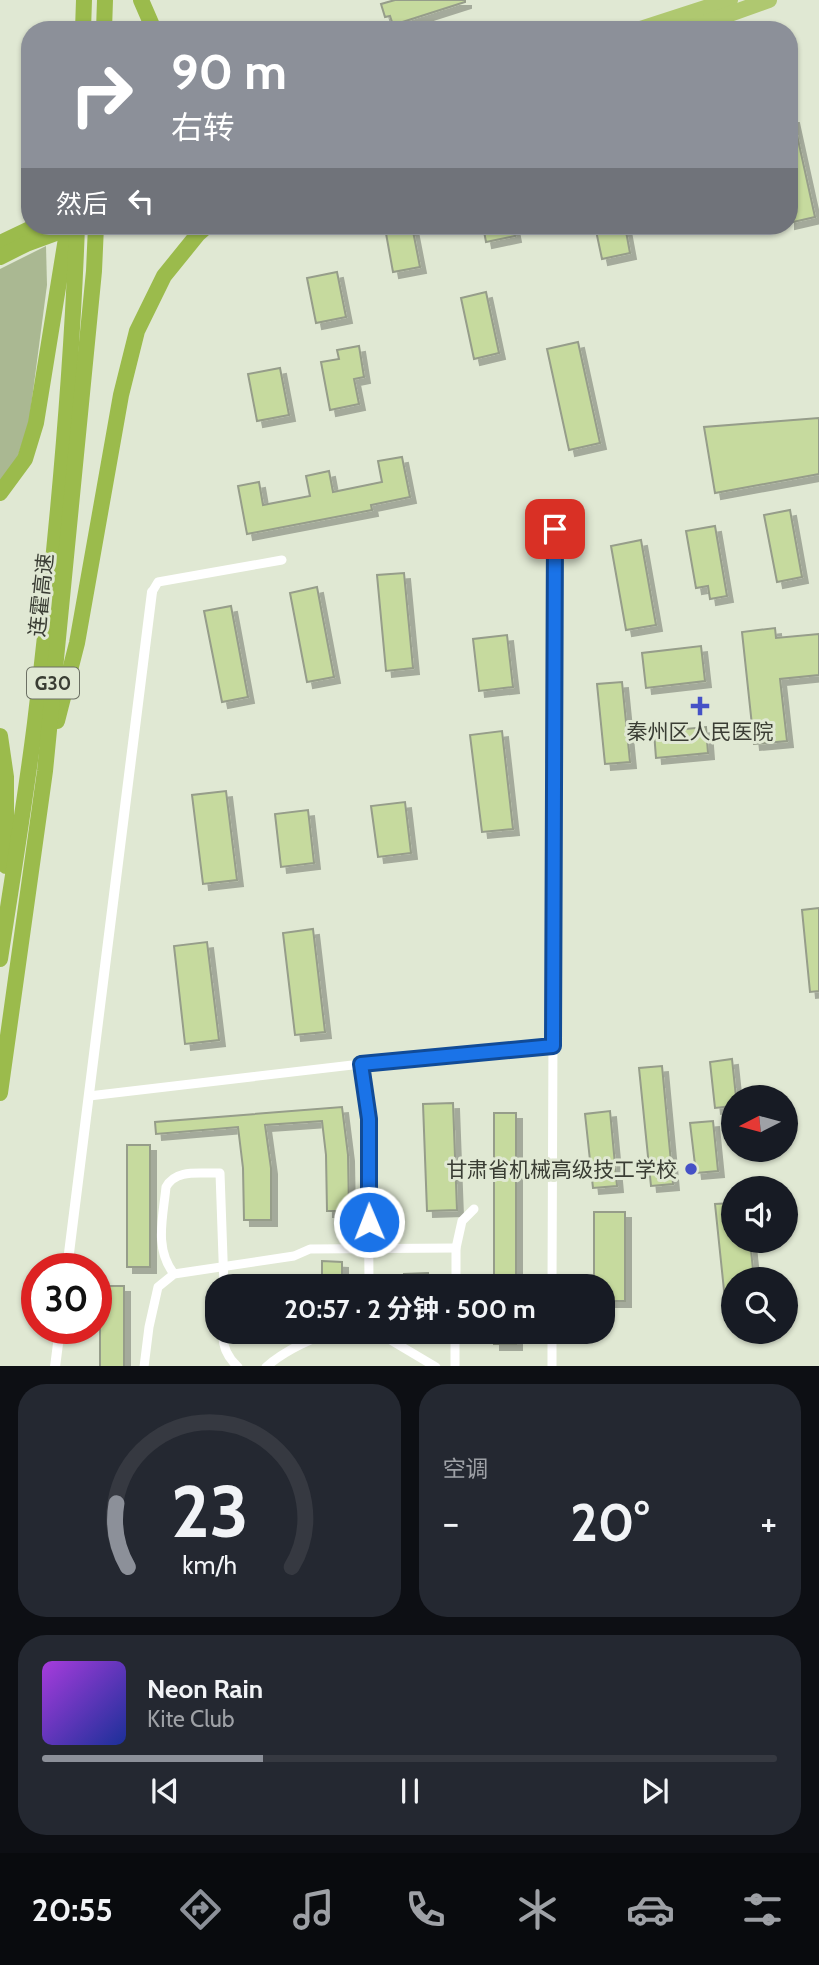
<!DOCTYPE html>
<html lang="zh">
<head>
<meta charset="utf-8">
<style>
	body { margin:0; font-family:Cabin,"Noto Sans SC",sans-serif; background:#242831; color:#f1f3f6; height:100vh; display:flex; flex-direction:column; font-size:26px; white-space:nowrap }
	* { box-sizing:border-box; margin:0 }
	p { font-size:23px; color:#9ea1a6 }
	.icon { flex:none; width:38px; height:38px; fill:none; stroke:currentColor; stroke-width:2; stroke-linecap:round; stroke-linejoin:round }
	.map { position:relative; height:1366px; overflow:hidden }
	.details { display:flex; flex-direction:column; gap:18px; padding:18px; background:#0d0f14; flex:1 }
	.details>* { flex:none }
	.hud { position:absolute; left:21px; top:21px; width:777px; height:214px; border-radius:28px; box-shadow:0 2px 5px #0004; background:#8c9099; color:#fff; overflow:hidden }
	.needle { width:46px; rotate:264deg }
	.tools { position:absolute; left:721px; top:1085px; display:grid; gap:14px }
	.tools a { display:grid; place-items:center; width:77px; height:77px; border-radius:50%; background:#171b24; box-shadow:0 2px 5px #0004; font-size:35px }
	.speed { position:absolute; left:21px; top:1253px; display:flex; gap:14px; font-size:35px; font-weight:700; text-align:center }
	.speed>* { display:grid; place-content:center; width:91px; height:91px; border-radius:50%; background:#171b24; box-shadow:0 2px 5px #0004; line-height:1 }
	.speed .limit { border:10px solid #d22; background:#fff; color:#111 }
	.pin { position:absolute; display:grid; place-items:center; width:60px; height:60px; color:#fff; margin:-30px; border-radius:14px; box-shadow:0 4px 10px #0006 }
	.me { position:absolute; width:77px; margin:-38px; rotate:359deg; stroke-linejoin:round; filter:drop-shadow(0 0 5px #0008) }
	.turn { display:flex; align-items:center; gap:24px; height:147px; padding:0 35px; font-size:32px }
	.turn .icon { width:91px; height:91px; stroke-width:2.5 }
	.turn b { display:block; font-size:49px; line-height:60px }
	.then { display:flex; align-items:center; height:66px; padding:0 35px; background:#0003; gap:14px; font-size:26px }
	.big { font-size:52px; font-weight:700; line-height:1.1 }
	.details .card { flex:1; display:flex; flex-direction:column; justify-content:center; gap:10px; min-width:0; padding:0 24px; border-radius:28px; background:#242831 }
	.details .dial { align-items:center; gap:0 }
	.dial svg { height:182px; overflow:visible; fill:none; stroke:#363941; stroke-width:7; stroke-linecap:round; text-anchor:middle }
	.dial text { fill:#f1f3f6; stroke:none }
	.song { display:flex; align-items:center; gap:21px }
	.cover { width:84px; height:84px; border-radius:10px; background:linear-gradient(135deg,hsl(280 70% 55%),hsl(230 70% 35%)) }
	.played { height:7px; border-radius:4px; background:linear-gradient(90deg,#8c9099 30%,#363941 30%) }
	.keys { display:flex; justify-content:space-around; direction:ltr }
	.heat { display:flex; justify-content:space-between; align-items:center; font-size:38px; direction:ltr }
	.details .tiles { flex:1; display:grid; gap:18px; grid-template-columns:1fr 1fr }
	.card:last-child { grid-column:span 2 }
	.trip { position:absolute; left:205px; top:1274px; width:410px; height:70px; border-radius:28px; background:#171b24; box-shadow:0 2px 5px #0004; font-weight:700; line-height:70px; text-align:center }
	.menu { display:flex; height:112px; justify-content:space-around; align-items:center; background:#090b0e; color:#9ea1a6 }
	.menu .icon { width:49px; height:49px }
	.menu .selected { color:#8c9099 }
	.menu b { font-size:32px; color:#f1f3f6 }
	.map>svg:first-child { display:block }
	.green { fill:#aab892 }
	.building { fill:#c6da9e; stroke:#969d8a; stroke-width:2; filter:url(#shadow) }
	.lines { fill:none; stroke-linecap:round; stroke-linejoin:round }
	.minor { stroke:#fff; stroke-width:9 }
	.tertiary { stroke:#fff; stroke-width:10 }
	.trunk { stroke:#afc870; stroke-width:16 }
	.motorway { stroke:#9bbb4c; stroke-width:16 }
	.route-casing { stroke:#114b97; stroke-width:18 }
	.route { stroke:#1a73e8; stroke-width:12 }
	.poi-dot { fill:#4551c6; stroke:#e0e8d3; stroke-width:2.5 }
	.labels { text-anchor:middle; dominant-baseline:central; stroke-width:6; stroke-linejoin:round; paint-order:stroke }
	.shield { fill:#e0e8d3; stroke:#6c7064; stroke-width:2 }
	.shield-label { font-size:19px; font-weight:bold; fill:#3a3d34 }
	.street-label { font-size:21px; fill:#3a3d34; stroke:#e0e8d3 }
	.poi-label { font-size:21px; fill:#3a3d34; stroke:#e0e8d3 }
</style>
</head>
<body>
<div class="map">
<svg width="819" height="1367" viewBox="0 0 819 1367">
	<defs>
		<filter id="shadow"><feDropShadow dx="6" dy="6" stdDeviation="0" flood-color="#0004"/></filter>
	</defs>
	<rect width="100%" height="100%" fill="#e0e8d3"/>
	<polygon class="green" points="46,246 47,285 29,422 16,462 0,484 0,269"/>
	<g class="building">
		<polygon points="395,0 465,0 465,2 393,25 390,16 385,17 381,4"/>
		<polygon points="789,117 793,117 815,217 789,223"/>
		<polygon points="395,226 412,226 420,267 393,272 385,228"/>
		<polygon points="483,226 513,226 515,236 486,242"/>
		<polygon points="595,226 625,226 630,253 602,259"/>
		<polygon points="337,272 346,317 316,323 307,278"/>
		<polygon points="486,292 499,353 474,359 461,298"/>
		<polygon points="578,342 600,443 569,450 547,349"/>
		<polygon points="359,346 364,377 354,379 359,404 330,410 321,362 339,359 337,350"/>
		<polygon points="280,368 289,415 257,421 248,374"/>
		<polygon points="819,418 819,474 715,493 704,427"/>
		<polygon points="402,457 410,497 371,505 372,510 247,534 238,486 259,482 263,505 310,496 306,476 329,471 333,492 382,482 378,461"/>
		<polygon points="790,510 802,577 777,582 764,515"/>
		<polygon points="715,526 727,596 710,599 708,586 696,588 686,531"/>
		<polygon points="641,540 656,625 626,630 611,546"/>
		<polygon points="404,573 413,668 386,671 377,575"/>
		<polygon points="317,587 334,677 307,682 290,593"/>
		<polygon points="231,606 248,697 222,702 204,611"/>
		<polygon points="775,628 776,638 819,634 819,675 780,679 787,741 754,744 742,632"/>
		<polygon points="507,635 513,687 479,691 473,639"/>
		<polygon points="701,646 705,681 646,688 642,653"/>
		<polygon points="622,682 630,762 605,764 597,684"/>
		<polygon points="706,727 708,753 656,758 654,732"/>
		<polygon points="502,731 513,829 482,832 470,735"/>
		<polygon points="226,791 237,880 203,884 192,795"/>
		<polygon points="405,802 411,853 378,857 371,806"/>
		<polygon points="308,810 314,863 281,867 275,814"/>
		<polygon points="819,908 819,991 810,992 802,910"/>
		<polygon points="313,929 325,1032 295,1035 283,933"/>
		<polygon points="207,942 219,1040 185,1044 174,946"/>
		<polygon points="732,1059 736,1097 733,1097 733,1106 715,1108 710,1062"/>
		<polygon points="662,1066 673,1184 651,1186 639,1068"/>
		<polygon points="453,1103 457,1210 427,1211 423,1104"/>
		<polygon points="342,1107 348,1155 349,1211 327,1211 326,1155 322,1121 265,1125 271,1168 271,1220 244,1220 243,1168 238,1127 156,1134 155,1122"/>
		<polygon points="610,1111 617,1186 593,1188 585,1114"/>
		<rect x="494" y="1113" width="22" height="173"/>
		<polygon points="713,1121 718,1171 696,1173 690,1123"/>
		<rect x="127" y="1145" width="23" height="122"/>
		<polygon points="733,1203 733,1241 750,1241 754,1279 733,1279 733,1319 727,1319 715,1204"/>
		<polygon points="594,1212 625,1212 625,1301 602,1301 602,1286 594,1286"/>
		<polygon points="322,1261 342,1262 342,1286 322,1286"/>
		<polygon points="428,1273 429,1286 404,1286 404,1274"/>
		<rect x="240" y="1276" width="20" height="10"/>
		<rect x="100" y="1286" width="24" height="81"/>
		<rect x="494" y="1332" width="22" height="12"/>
	</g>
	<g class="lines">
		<g class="minor">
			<polyline points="152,592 158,582 282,560"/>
			<polyline points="361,1064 368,1119 369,1286"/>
			<polyline points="89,1096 361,1064 553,1046"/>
			<path d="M174,1274c-20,-26 -11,-56 -8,-87 10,-19 35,-13 54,-14l4,113"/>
			<polyline points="456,1286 456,1248 462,1221 474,1209"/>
			<polyline points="552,1286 555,529"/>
			<path d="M223,1332c-1,14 4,25 15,35"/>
			<polyline points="377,1332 436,1367"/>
			<polyline points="144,1367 149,1327 158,1287 174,1274 294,1256 310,1249 456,1248"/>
			<path d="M266,1367c17,-15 49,-32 71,-35"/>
			<polyline points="455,1367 455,1332"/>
			<polyline points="552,1367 552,1332"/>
		</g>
		<g class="tertiary">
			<polyline points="67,1269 152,592"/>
			<polyline points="55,1367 60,1328"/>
		</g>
		<g class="trunk">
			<polyline points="637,30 730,0"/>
			<polyline points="685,30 769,0"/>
		</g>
		<g class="motorway">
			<polyline points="141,0 154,30"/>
			<polyline points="83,30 84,0"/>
			<polyline points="104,30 105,0"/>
			<polyline points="0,243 36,226"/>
			<polyline points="0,257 26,244 75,226"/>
			<polyline points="0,493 25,459 36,423 68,226"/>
			<polyline points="57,721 77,643 121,395 137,331 164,276 198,234 207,226"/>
			<polyline points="0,736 6,777 6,866"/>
			<path d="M0,959c12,-78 25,-157 35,-236 20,-165 36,-331 42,-497"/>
			<polyline points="0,1093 45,771 94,271 96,226"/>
		</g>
	</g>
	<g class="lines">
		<g class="route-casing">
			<polyline id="route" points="369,1222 369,1119 361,1064 553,1046 555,529"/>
		</g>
		<use href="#route" class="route"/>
	</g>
	<g class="poi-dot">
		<path d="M696.5 695.5h7v7h7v7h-7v7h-7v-7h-7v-7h7z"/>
		<circle cx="691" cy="1169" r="7"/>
	</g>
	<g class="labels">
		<rect class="shield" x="27" y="667.5" width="52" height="31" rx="5"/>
		<g class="shield-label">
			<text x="53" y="683">G30</text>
		</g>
		<g class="street-label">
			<text transform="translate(41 595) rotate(-84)">连霍高速</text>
		</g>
		<g class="poi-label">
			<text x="700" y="731">秦州区人民医院</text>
			<text x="677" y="1169" text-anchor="end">甘肃省机械高级技工学校</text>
		</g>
	</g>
</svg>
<div class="tools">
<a><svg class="needle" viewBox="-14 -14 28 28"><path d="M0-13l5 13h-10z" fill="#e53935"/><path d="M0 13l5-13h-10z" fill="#9ea1a6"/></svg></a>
<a><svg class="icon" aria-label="sound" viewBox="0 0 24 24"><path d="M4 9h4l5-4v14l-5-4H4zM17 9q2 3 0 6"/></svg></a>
<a><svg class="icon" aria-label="search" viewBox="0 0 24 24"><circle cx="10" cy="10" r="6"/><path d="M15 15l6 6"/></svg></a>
</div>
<div class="speed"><div class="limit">30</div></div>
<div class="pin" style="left:555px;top:529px;background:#d93025"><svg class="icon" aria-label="arrive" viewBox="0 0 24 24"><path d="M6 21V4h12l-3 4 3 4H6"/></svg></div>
<svg class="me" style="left:369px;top:1222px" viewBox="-20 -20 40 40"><circle r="17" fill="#1a73e8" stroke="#fff" stroke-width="3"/><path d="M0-11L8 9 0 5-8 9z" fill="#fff"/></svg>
<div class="trip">20:57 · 2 分钟 · 500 m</div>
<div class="hud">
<div class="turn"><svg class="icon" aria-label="right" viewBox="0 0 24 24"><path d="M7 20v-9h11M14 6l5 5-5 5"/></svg><div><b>90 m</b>右转</div></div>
<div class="then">然后<svg class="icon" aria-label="left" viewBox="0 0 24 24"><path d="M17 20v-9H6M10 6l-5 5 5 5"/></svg></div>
</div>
</div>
<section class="details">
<div class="tiles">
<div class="card dial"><svg viewBox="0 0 100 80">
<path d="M14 69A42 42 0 1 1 86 69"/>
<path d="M14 69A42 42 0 0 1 9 41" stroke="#8c9099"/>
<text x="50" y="56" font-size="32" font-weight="700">23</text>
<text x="50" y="72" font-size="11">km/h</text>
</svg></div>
<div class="card"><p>空调</p>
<div class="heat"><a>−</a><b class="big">20°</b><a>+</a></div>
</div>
<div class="card">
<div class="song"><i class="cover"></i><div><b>Neon Rain</b><p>Kite Club</p></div></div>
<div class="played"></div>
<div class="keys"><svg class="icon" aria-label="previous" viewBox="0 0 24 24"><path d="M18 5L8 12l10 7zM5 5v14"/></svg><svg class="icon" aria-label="pause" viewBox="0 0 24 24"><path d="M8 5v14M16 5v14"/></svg><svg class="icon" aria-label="next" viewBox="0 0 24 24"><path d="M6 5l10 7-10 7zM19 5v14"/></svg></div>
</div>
</div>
</section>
<nav class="menu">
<b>20:55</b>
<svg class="icon selected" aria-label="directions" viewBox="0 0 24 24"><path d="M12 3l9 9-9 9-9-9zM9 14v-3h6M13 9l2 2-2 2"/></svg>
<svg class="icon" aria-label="music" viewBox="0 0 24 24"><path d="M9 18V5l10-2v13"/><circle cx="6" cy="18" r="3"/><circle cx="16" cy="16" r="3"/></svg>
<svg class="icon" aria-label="phone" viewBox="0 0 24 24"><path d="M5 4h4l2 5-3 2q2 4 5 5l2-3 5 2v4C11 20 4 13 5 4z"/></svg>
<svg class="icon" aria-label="climate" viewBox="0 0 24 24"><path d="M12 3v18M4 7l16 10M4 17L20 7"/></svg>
<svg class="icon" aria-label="car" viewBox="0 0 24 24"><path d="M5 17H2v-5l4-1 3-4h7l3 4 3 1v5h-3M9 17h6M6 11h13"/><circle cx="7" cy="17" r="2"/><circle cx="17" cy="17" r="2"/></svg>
<svg class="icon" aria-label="filters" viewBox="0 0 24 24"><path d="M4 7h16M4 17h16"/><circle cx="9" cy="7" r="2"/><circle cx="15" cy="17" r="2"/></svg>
</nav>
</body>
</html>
